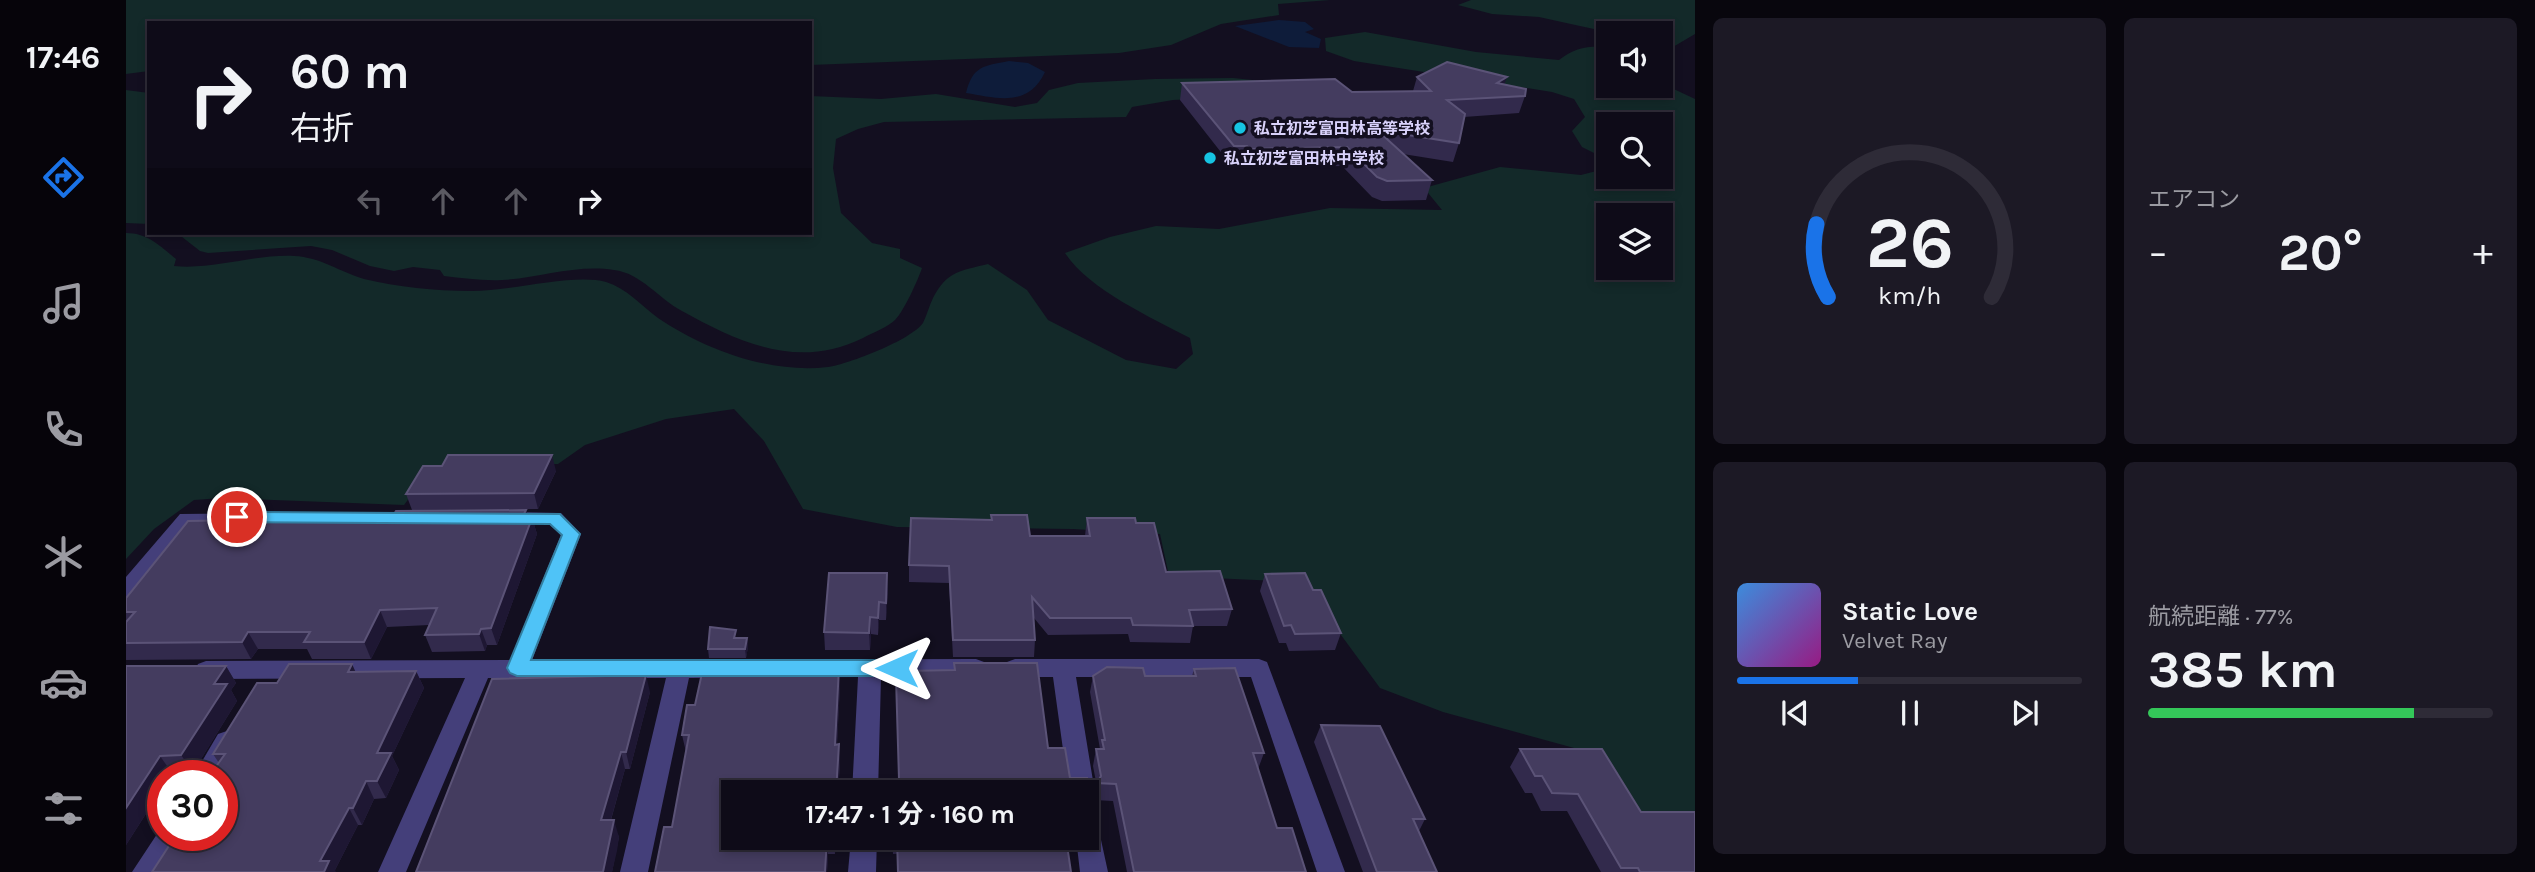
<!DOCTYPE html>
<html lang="ja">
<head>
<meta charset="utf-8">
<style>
	body { margin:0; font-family:Karla,"Noto Sans JP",sans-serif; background:#1c1925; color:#f1f3f6; height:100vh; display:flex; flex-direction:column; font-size:26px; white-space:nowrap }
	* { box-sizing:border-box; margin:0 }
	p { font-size:23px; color:#9b9ba2 }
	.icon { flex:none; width:38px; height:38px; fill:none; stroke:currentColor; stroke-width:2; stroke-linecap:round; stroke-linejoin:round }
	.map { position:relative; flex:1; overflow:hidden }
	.details { display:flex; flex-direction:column; gap:18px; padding:18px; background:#08060d; width:840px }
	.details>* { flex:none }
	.hud { position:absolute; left:21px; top:21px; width:665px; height:214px; border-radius:0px; box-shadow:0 4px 10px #0003,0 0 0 2px #2e2b37; background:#0e0b18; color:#f1f3f6; overflow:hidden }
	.fabs { position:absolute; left:1470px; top:21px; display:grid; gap:14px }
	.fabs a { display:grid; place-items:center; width:77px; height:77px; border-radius:0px; background:#0e0b18; box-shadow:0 4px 10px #0003,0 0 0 2px #2e2b37; font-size:35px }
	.speed { position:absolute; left:21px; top:760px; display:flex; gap:14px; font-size:35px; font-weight:700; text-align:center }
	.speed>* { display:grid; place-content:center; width:91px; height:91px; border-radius:50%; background:#0e0b18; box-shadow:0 4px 10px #0003,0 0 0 2px #2e2b37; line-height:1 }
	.speed .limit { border:10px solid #d22; background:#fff; color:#111 }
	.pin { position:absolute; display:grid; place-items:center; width:60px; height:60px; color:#fff; margin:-30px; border:4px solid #fff; border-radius:50%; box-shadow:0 2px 7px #0007 }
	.me { position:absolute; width:77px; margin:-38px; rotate:270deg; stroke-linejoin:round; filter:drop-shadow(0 0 5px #0008) }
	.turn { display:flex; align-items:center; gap:24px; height:147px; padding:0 28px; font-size:32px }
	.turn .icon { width:91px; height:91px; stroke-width:2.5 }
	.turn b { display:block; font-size:49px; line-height:60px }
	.lanes { display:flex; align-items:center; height:66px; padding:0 28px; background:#0003; justify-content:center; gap:35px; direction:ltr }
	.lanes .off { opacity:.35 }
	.big { font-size:52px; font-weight:700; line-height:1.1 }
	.details .tile { flex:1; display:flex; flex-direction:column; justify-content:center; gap:10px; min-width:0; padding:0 24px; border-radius:10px; background:#1c1925 }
	.details .dial { align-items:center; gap:0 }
	.dial svg { height:182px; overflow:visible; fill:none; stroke:#2e2b37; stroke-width:7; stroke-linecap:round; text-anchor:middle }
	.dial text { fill:#f1f3f6; stroke:none }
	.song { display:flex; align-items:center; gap:21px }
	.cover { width:84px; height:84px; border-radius:10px; background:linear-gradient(135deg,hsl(210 70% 55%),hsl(310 70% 35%)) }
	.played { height:7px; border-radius:4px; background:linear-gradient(90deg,#1a73e8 35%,#2e2b37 35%) }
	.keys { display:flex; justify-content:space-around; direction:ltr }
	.heat { display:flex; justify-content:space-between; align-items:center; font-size:38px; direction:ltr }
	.charge { height:10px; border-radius:5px; background:linear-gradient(90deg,#34c759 77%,#2e2b37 0) }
	.details .tiles { flex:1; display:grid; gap:18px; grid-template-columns:repeat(2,1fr) }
	.trip { position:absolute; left:595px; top:780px; width:378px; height:70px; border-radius:0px; background:#0e0b18; box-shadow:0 4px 10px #0003,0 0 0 2px #2e2b37; font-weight:700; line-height:70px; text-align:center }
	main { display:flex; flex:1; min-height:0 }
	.tab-bar { display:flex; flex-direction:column; width:126px; justify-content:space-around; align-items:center; background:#06040a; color:#9b9ba2 }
	.tab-bar .icon { width:49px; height:49px }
	.tab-bar .active { color:#1a73e8 }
	.tab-bar b { font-size:32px; color:#f1f3f6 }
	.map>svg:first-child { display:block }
	.green { fill:#132929; fill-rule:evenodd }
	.water { fill:#0e1c3a }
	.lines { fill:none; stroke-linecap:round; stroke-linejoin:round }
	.minor { fill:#443f7a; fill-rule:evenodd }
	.wall { fill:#322a4c }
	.shaded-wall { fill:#1e1733 }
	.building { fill:#443c5f; stroke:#5b5377; stroke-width:2 }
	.route { fill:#4fc3f7; stroke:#337fa1; stroke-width:2 }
	.poi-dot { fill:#16c4e2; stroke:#130f20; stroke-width:2.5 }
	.labels { text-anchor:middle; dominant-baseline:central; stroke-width:7; stroke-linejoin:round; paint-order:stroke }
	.far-poi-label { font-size:16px; font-weight:bold; fill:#d9d2fb; stroke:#130f20; text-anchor:start }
</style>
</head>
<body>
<main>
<nav class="tab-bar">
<b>17:46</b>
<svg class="icon active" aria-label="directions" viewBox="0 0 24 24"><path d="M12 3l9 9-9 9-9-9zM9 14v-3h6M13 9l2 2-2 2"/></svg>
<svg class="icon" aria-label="music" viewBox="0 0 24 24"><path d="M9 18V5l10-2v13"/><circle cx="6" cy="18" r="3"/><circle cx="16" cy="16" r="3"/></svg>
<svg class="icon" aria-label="phone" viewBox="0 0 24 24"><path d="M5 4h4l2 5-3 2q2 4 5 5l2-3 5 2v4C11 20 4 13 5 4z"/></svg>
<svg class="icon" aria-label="climate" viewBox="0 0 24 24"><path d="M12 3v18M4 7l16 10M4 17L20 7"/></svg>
<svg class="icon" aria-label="car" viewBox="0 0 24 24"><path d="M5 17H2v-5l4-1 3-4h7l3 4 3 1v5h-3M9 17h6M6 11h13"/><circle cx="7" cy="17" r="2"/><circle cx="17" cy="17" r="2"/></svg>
<svg class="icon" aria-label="filters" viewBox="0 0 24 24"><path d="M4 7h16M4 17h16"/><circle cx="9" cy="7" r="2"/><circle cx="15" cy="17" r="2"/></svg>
</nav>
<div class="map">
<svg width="1569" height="872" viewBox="0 0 1569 872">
	<rect width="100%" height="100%" fill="#130f20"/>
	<g class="green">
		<polygon points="0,0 1204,0 1152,4 1153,15 1095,24 1045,45 993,53 684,65 684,23 23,23 23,71 0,74"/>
		<polygon points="1345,0 1569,0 1569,34 1535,54 1535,33 1486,33 1413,17 1366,14 1332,5"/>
		<path d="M1239,32l111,20 83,8c15,-12 30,-15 49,-13v39h53v-3l34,16v718l-55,-2 -44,-61 -153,-42 -63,-24 -78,-106 -133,-6 -9,-42 -87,-5 -176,-2 -94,-18 -39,-68 -30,-32 -68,10 -81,26 -27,19h-106l-28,14 -20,27 -182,-7 -28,2 -40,29 -28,30v-326c22,0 34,13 50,26l-2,7c40,4 80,-12 120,-10 26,1 46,16 70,23 33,8 72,12 105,12 40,1 104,-18 137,-9 20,6 36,24 52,36 47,32 113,56 170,49 21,-3 83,-27 95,-44 4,-8 6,-17 10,-25 14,-27 27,-27 55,-34l39,26 21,30 78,40 50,9 17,-15 -3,-16c-38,-20 -102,-49 -125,-85l45,-16 46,-11 63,3 111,-21 112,2 -18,-22 76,-21 81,8 27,-7v9h53v-53h-53v36l-26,-13 -10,-16 13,-14 -11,-18 -22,-7 -198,-31 -28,-10 -1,-13zM1482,215h53v53h-53z"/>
		<path d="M1107,78l29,3 7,14 -96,5 -41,7 -6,10 -242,5 -26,7 -22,10 -3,29 8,45 31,30 28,6v9l22,10c-4,12 -18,43 -27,52 -7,7 -23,13 -32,18 -65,32 -123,5 -181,-27 -23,-12 -41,-38 -68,-41 -38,-6 -74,8 -112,10 -19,1 -39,-2 -58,-4l-4,-6 -27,-3 -19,4 -24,-5 -38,-16 -21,-4 -103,7 -8,-2 -23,-18h633v-137l71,3 55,-5 79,13 22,-4 12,-13 29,-7 77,-4z"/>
		<polygon points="0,90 23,93 23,224 0,223"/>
	</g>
	<g class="water">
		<polygon points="1153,20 1179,22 1188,29 1179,32 1195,39 1193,48 1163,47 1109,26"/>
		<path d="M883,61l19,2 17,9c-17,36 -48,26 -79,21 7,-27 17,-27 43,-32z"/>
	</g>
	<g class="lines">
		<g class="minor">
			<polygon points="263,512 270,513 273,518 270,523 66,525 7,596 0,599 0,577 54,514"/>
			<polygon points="382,512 435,513 455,534 406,660 850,659 858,662 861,668 858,674 850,677 755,677 752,793 726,793 732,677 563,678 522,872 494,872 540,678 362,678 280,872 252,872 339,678 80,679 72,676 69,670 72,664 80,661 384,660 435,535 423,524 375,523 372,518 375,513"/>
			<polygon points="889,659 1133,659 1141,662 1219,872 1191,872 1125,677 950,677 969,793 965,801 961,802 961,793 943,793 927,677 889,677 881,674 878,668 881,662"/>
			<polygon points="101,731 110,734 113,741 93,775 68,775 92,734"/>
			<polygon points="961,813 970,817 982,872 954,872 950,838 961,838"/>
			<polygon points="37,825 37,835 56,835 35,872 6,872"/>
			<polygon points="725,838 751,838 750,872 722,872"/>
		</g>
	</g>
	<g class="wall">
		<polygon points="1291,77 1378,85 1399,96 1393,113 1338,117 1333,143 1327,162 1277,154 1306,180 1300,200 1256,201 1246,197 1216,166 1120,168 1117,165 1105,165 1054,100 1056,83 1226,92 1287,91"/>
		<polygon points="316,466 430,471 412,509 286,510 280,494"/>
		<polygon points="400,510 402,518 406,518 411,534 371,645 361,645 359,651 306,652 299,635 303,625 261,627 245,659 186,659 181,649 132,649 125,659 0,660 0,598 239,518"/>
		<polygon points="865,515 904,536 959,536 961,518 1010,523 1040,572 1106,609 1101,626 1067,626 1064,643 1004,642 1002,634 922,635 908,618 909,640 908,657 827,657 823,583 783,582 783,565 865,519"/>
		<polygon points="1139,574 1187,590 1215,633 1209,650 1163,651 1160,643 1153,643 1134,591"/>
		<polygon points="762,590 760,620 753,620 752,635 745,634 744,650 699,650 698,632"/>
		<polygon points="611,638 621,638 622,647 620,658 583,658 582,649"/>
		<polygon points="828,663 922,748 944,778 961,783 960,793 767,793 828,670"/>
		<polygon points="226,664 229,672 290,671 298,688 266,756 273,770 260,798 248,799 236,825 232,825 209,870 50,835 93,763 87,754 151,683"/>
		<polygon points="613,664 614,671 714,684 711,745 714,762 712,793 607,793 607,838 710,838 709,854 702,854 701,872 529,872 546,827 560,752 556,735 569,705"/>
		<polygon points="0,666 100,666 110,683 105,690 111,701 67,772 46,773 0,845"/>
		<polygon points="1068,669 1138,753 1132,769 1151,828 1180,872 1001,872 987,801 968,800 971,787 967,766 970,749 974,749 964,692 967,676 1066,676"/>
		<polygon points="524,692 504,769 499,769 485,820 493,837 486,872 290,872"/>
		<polygon points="1195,725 1299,819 1293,831 1311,872 1237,872 1188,742"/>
		<polygon points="1394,749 1515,812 1569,872 1475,872 1441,811 1415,811 1406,793 1399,793 1384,767"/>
		<polygon points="766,838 942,838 941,844 767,854"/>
	</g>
	<g class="shaded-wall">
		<polygon points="1381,77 1375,94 1371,83"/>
		<polygon points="426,455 430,471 412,509 408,493"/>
		<polygon points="400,510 404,524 406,518 411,534 371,645 365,628 396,518"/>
		<polygon points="761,573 762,590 760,620 760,603"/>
		<polygon points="753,602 753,620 752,635 752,618"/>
		<polygon points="254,610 261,627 245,659 238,642"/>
		<polygon points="744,617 745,634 744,650 743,633"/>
		<polygon points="355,629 361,645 359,651 353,634"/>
		<polygon points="122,632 132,649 125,659 116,642"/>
		<polygon points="621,638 622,647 620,658 619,649"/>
		<polygon points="226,664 234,682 222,672"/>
		<polygon points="100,666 110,683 105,690 111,701 67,772 55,755 88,684"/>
		<polygon points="713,667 714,684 710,762 709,745"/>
		<polygon points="290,671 298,688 266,756 273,770 260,798 251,781 251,753"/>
		<polygon points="520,675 524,692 504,769 500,752"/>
		<polygon points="713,744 714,762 712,793 710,793"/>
		<polygon points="495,752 499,769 480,837 475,820"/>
		<polygon points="34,756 46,773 44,775 37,775 37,787 0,845 0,808"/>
		<polygon points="240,781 248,799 236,825 227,808"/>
		<polygon points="223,808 232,825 209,870 210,872 198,872 194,861"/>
		<polygon points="488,820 493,837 491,851 486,872 477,872"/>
		<polygon points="701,838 702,854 701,872 699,872"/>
		<polygon points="708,838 710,838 709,854"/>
	</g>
	<g class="building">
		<polygon points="1321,62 1381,77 1371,83 1400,89 1399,96 1321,100 1339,114 1333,143 1251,130 1306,180 1261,181 1251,177 1221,147 1124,149 1121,146 1108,146 1056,83 1209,79 1226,92 1305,91 1291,77"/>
		<polygon points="322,455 426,455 408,493 280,494 297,466 316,466"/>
		<polygon points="400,510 396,518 406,518 365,628 355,629 353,634 299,635 311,608 254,610 238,642 178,642 184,632 122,632 116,642 0,643 0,622 9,612 0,612 0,598 62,521 239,518 242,514 268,514 270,511"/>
		<polygon points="865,515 901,515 904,536 964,536 961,518 1009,518 1010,523 1028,523 1040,572 1094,571 1106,609 1063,610 1067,626 1007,625 1005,618 924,618 906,597 909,640 827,640 823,566 783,565 785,518 866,520"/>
		<polygon points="703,573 761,573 760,603 753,602 752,618 744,617 743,633 698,632"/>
		<polygon points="1179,573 1187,590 1195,590 1215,633 1169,634 1165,625 1158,626 1139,574"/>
		<polygon points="584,627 610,630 608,638 621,638 619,649 582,649"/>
		<polygon points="828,663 911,663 922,748 939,748 944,778 961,778 961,783 938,783 939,793 767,793 767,779 773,779 770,678 779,671 829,670"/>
		<polygon points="163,664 226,664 222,672 290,671 251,753 265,753 251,781 240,781 227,808 223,808 194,861 203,861 198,872 26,872 50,835 96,835 96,775 84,775 99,754 87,754 131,683 151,683"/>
		<polygon points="578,664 613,664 612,671 713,667 709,745 713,744 710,793 607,793 607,838 701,838 699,872 529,872 538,827 546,827 563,735 556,735 561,705 569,705"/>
		<polygon points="0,666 100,666 88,684 101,684 55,755 34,756 0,808"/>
		<polygon points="981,667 1017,668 1019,676 1070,676 1068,669 1109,668 1138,753 1127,753 1151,828 1166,828 1180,872 1008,872 990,784 971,783 975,776 970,749 978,749 976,740 979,740 967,676"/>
		<polygon points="520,675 500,752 495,752 475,820 488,820 477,872 290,872 366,679"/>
		<polygon points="1195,725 1254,726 1299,819 1287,819 1311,872 1251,872"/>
		<polygon points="1394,749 1476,749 1515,812 1569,812 1569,872 1514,872 1512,868 1495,868 1452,794 1426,793 1416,776 1409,776"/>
		<polygon points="771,838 940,838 945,872 772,872"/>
	</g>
	<polygon class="route" points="111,512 434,514 454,534 405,660 771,660 779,662 782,668 779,674 771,676 391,676 384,673 381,668 436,535 424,524 105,522 102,517 105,513"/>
	<g class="poi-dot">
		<circle cx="1114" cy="128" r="7"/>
		<circle cx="1084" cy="158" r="7"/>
	</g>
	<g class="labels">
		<g class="far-poi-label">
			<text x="1128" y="128">私立初芝富田林高等学校</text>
			<text x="1098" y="158">私立初芝富田林中学校</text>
		</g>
	</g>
</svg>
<div class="fabs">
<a><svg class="icon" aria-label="sound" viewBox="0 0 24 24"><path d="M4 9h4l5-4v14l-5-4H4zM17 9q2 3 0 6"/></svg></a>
<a><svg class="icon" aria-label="search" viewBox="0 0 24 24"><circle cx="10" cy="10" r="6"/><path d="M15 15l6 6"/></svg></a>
<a><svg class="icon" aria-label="layers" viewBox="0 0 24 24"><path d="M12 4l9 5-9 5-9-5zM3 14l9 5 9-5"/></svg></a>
</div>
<div class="speed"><div class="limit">30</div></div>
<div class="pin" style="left:111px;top:517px;background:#d93025"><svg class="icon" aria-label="arrive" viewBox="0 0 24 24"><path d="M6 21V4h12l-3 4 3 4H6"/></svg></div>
<svg class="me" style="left:771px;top:668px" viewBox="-20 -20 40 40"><path d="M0-17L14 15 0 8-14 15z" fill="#4fc3f7" stroke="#fff" stroke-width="4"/></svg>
<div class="trip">17:47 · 1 分 · 160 m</div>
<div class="hud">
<div class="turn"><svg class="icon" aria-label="right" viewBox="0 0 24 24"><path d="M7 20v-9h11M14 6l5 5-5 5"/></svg><div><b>60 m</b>右折</div></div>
<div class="lanes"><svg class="icon off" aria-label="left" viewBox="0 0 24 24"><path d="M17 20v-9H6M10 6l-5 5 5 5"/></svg><svg class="icon off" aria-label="ahead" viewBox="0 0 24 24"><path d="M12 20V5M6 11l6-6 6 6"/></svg><svg class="icon off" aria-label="ahead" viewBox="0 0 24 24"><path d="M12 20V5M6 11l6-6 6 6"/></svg><svg class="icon" aria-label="right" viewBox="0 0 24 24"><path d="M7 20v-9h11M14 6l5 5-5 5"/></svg></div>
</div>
</div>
<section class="details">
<div class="tiles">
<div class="tile dial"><svg viewBox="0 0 100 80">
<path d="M14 69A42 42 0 1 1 86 69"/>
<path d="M14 69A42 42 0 0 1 9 37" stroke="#1a73e8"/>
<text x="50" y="56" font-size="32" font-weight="700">26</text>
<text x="50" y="72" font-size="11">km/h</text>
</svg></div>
<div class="tile"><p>エアコン</p>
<div class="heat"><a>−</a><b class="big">20°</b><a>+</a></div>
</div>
<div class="tile">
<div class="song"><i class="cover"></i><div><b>Static Love</b><p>Velvet Ray</p></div></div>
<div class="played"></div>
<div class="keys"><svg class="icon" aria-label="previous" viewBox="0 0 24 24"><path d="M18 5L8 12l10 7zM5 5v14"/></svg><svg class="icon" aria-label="pause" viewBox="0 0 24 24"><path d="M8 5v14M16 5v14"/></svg><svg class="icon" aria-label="next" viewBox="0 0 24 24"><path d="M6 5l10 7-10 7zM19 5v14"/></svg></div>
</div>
<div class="tile"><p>航続距離 · 77%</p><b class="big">385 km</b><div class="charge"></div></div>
</div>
</section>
</main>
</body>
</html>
